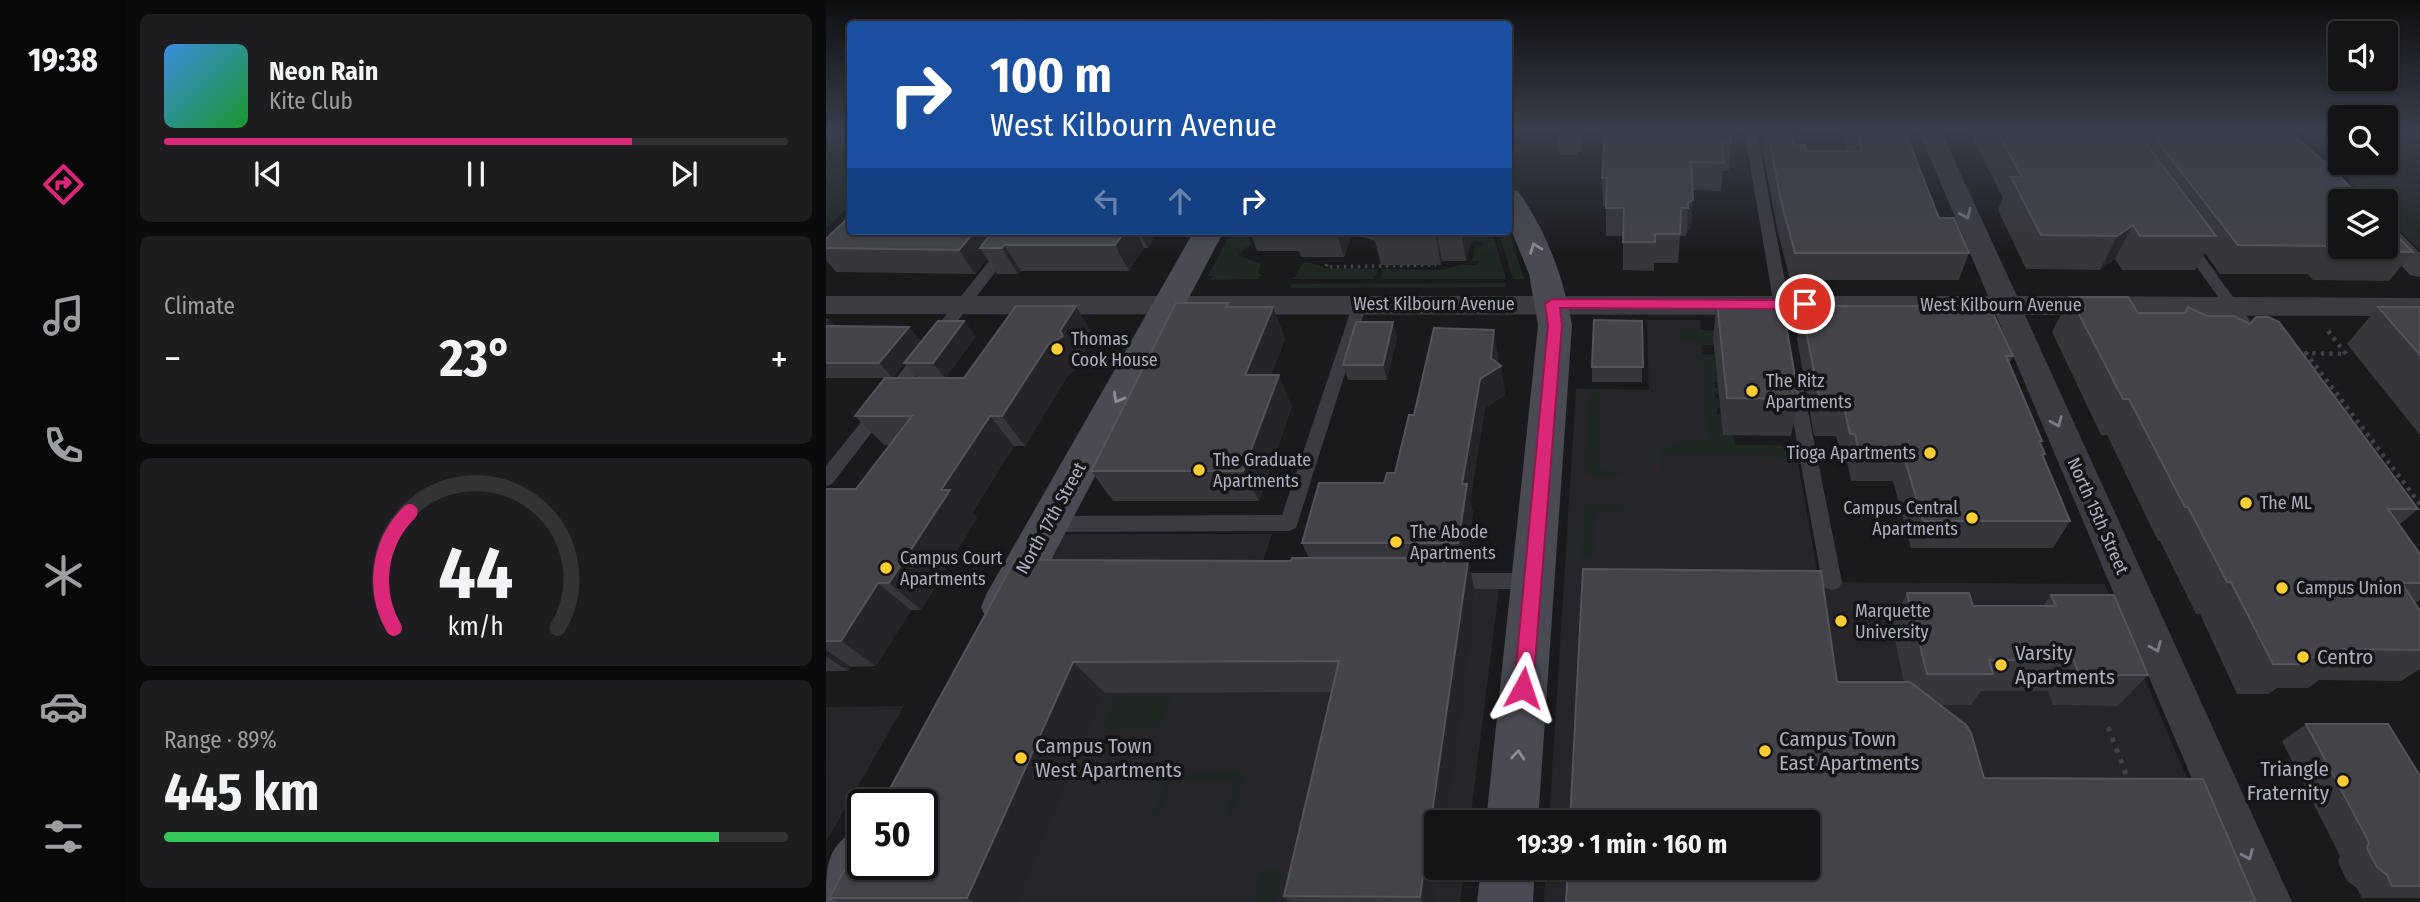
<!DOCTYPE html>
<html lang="en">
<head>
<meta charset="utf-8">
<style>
	body { margin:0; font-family:"Fira Sans Condensed",sans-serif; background:#1d1d1f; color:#f1f3f6; height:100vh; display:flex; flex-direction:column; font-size:26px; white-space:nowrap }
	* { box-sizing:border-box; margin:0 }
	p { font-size:23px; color:#9d9ea1 }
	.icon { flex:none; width:38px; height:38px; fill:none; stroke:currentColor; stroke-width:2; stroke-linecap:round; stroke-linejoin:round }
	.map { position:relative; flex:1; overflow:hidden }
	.details { display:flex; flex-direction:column; gap:14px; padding:14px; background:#0b0b0c; width:700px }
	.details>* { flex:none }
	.hud { position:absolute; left:21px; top:21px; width:665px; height:214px; border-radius:7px; box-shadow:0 2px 5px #0004,0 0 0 2px #333335; background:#1a4fa0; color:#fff; overflow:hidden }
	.fabs { position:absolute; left:1502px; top:21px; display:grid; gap:14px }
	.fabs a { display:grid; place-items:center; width:70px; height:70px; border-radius:7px; background:#141416; box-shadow:0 2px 5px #0004,0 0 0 2px #333335; font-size:35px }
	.speed { position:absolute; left:21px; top:789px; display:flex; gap:14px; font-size:35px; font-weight:700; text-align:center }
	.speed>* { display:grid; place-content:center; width:91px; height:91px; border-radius:50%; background:#141416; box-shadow:0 2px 5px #0004,0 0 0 2px #333335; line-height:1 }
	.speed .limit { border:4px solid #111; border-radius:10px; background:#fff; color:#111 }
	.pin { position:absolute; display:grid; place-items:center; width:60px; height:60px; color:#fff; margin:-30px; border:4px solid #fff; border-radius:50%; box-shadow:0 2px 7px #0007 }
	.me { position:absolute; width:77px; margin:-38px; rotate:5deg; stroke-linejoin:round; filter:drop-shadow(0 0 5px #0008) }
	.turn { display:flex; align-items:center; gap:24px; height:147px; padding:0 28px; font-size:32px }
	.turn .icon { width:91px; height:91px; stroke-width:2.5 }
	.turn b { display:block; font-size:49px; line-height:60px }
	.lanes { display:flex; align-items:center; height:66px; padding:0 28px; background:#0003; justify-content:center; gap:35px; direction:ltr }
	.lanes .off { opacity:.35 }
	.big { font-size:52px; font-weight:700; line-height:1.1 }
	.details .tile { flex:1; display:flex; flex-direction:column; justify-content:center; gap:10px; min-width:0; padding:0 24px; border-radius:10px; background:#1d1d1f }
	.details .dial { align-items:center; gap:0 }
	.dial svg { height:182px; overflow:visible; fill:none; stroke:#333335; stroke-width:7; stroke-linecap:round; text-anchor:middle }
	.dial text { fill:#f1f3f6; stroke:none }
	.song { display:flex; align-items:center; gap:21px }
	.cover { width:84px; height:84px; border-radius:10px; background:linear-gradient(135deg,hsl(210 70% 55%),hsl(130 70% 35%)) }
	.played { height:7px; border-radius:4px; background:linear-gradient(90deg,#db2777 75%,#333335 75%) }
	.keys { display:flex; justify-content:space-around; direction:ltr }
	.heat { display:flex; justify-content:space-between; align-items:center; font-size:38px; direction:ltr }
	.charge { height:10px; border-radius:5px; background:linear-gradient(90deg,#34c759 89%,#333335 0) }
	.trip { position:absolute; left:598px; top:810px; width:396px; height:70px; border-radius:7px; background:#141416; box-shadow:0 2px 5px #0004,0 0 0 2px #333335; font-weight:700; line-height:70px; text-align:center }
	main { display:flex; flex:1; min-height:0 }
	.tabs { display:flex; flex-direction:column; width:126px; justify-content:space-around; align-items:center; background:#080809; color:#9d9ea1 }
	.tabs .icon { width:49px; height:49px }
	.tabs .active { color:#db2777 }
	.tabs b { font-size:32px; color:#f1f3f6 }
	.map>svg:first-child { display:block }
	.built { fill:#26262a }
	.green { fill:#1f2822 }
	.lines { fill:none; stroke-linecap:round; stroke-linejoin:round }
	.path-far2 { stroke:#414249; stroke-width:3.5; stroke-dasharray:2.5 4.5; stroke-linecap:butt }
	.path-far1 { stroke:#414249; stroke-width:4.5; stroke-dasharray:3.5 5; stroke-linecap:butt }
	.path { stroke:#414249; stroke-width:5; stroke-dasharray:4.5 7; stroke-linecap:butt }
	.lane { fill:#3b3b42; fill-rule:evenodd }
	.street { fill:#3b3b42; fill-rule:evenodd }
	.secondary { fill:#494a52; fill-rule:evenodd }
	.wall { fill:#36363b }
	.shaded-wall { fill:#252529 }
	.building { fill:#434349; stroke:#53545b; stroke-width:2 }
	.oneway { stroke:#797b86 }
	.oneway2 { stroke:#898c98 }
	.route { fill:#db2777; stroke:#8e194d; stroke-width:2 }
	.poi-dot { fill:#fdcd31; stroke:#151518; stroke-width:2.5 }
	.labels { text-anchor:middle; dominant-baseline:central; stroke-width:7; stroke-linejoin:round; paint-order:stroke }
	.street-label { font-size:18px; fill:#acafbd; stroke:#151518 }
	.poi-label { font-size:18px; fill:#acafbd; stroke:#151518; text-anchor:start }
	.near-poi-label { font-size:21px; fill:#acafbd; stroke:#151518; text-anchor:start }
</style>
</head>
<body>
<main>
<nav class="tabs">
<b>19:38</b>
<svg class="icon active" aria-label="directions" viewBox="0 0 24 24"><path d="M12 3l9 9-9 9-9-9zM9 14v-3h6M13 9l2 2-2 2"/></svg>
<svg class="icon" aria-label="music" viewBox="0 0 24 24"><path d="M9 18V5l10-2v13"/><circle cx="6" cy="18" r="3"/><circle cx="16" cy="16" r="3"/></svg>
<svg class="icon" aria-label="phone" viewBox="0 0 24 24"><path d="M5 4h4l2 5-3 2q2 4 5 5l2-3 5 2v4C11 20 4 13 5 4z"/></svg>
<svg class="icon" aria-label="climate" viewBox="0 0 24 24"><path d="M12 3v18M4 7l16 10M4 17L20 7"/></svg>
<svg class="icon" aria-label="car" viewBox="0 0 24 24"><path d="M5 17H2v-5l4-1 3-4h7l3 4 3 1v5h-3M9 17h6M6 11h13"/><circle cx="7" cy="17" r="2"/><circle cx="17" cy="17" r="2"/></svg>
<svg class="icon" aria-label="filters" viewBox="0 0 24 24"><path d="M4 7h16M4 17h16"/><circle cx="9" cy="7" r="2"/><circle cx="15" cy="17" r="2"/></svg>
</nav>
<section class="details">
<div class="tile">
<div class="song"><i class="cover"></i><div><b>Neon Rain</b><p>Kite Club</p></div></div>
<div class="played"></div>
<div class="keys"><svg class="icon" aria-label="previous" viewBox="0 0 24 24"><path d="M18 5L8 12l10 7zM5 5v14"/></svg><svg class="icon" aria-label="pause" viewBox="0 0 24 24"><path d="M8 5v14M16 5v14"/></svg><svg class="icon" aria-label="next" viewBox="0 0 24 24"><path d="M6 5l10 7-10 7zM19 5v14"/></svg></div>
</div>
<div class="tile"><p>Climate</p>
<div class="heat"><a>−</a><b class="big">23°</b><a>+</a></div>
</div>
<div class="tile dial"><svg viewBox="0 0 100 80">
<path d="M14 69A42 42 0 1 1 86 69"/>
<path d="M14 69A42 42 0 0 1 21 18" stroke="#db2777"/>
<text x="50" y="56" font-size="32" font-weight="700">44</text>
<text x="50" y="72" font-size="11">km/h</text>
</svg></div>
<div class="tile"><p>Range · 89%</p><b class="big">445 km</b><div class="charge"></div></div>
</section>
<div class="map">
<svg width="1594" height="902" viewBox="0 0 1594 902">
	<rect width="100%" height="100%" fill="#1a1a1d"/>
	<g class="built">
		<polygon points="1473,129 1514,129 1514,163 1559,163 1559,129 1594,129 1594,251 1559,216 1559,201 1545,201"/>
		<polygon points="821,320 874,320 885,445 969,446 993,582 1279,584 1413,902 718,902 720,868 982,868 982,822 723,822 750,389 823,390"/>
		<polygon points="235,534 446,534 433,573 675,574 644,822 611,822 611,868 639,868 634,902 38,902 96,864 96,805"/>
		<polygon points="78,706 0,842 0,707"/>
	</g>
	<g class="green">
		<polygon points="0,129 24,129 24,205 0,228"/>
		<polygon points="1518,163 1537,163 1594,218 1594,238"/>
		<polygon points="406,231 424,232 422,238 426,243 412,255 435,264 432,272 436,276 432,277 434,279 386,280 384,278 387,276 382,276"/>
		<polygon points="647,231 666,231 680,279 554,279 557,277 555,276 556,269 616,270 634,265 650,265 655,261 646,261 649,245 655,246 657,243 652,241 644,244"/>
		<polygon points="672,231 683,231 698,279 687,279"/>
		<polygon points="480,262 497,266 497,268 552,269 550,276 547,277 549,279 465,279 469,277 476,264"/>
		<polygon points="680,283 679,287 465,288 465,284"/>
		<polygon points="853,329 915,331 904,338 887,338 888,345 876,345 877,354 888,354 892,382 888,382 889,388 892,388 893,394 889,394 890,399 893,400 894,408 891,408 891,414 895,414 897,434 907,435 909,445 969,446 972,459 947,459 946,455 839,454 839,473 835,474 835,450 858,441 883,440 875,341 854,341"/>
		<polygon points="763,390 774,390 771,470 797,471 796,476 760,476"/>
		<polygon points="758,504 792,505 796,506 798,510 770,511 768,553 756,559"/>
		<polygon points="291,696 345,696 334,727 331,729 277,729"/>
		<polygon points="415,772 418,777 405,817 400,815 409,781 346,781 333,815 327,817 343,773"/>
		<polygon points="457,869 449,902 428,902 436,870"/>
	</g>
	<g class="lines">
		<polyline class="path-far2" points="501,264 500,267 610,265"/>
		<polyline class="path-far1" points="1502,331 1520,354 1480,353 1594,504"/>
		<polyline class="path" points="1282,727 1303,782"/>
		<g class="lane">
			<polygon points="918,129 930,129 966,318 958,323 950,318"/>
			<polygon points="187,231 201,231 6,484 0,486 0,466"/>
			<polygon points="1361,239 1366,240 1435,336 1438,340 1435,344 1425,344 1354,243"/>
			<polygon points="534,299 541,304 470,528 463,531 223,532 216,529 214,524 216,519 223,516 456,515 527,304"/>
			<polygon points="968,375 976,381 1016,582 1013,588 1006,590 999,588 996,582 960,381"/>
			<polygon points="623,573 707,573 714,575 717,581 714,587 707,589 623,589 616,587 613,581 616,575"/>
		</g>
		<g class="street">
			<polygon points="735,129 757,129 755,150 751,155 735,155 731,150"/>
			<polygon points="1092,129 1114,129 1191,296 1594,298 1594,316 1199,315 1466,902 1418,902 1170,315 0,314 0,296 1162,296"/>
			<polygon points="1559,225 1568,227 1594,253 1594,277 1584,275 1558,247"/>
		</g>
		<g class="secondary">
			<path d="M682,189l10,2c29,41 45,85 54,134l-34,497h-52l52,-497 -9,-51 -21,-52z"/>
			<polygon points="368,231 398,231 193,621 177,626 161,621 155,607 161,593"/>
			<path d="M37,827v37h23l-21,38h-39c0,-36 0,-59 37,-75z"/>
			<polygon points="655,868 709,868 707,902 651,902"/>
		</g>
	</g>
	<g class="wall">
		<polygon points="779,129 905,143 903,171 897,171 895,191 867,190 865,228 861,231 860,236 854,236 852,263 828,263 828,271 797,270 797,236 780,236 780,206 777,206 776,178"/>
		<polygon points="940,129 965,129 969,145 981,151 1022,151 1015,129 1079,129 1079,131 1113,218 1143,253 1133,280 964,280 951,228 937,152"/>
		<polygon points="1142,129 1460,129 1587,252 1563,281 1487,280 1482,274 1394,274 1379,253 1369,270 1296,270 1289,259 1274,270 1200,269 1172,210 1177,198"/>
		<polygon points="24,231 332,231 322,248 318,248 303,271 195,271 192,274 171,274 161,259 149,274 10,272 0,260 0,239"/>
		<polygon points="424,231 647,231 640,261 616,261 615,265 555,265 549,241 526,234 518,257 475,257 473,251 431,251"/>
		<polygon points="1244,297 1312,313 1358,313 1362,307 1592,509 1573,525 1594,554 1594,600 1589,603 1594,611 1594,669 1575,681 1493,680 1482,688 1451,688 1442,694 1411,694 1374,614 1370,614 1334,541 1332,541 1281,435 1275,435 1226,332"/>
		<polygon points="891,301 973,399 965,436 897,435 887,338"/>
		<polygon points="981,306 1187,356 1183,364 1216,441 1214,444 1219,454 1217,457 1244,521 1227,548 1085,548 1067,481 1025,481 1021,462 1016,462 1010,436 988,436 971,339 976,310 980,310"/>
		<polygon points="404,307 447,307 459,339 445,375 466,406 433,501 287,501 265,471"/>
		<polygon points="1552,307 1594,307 1594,435 1521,344"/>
		<polygon points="0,319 3,319 10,326 95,341 150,336 119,378 91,378 78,363 67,378 0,378"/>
		<polygon points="816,321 816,382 766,382 766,367"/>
		<polygon points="268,336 253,361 256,366 242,375 199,446 188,446 146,513 151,518 95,610 85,610 50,666 25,667 22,671 0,671 0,489 30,489 64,445 58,445 29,416"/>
		<polygon points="571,337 561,380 522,380 517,365"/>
		<polygon points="673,360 672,364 675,366 679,395 659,408 644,501 647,513 640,561 642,561 650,595 611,868 614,868 610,902 464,902 458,896 506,692 279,693 193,902 13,902 3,898 189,560 465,561 483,558 476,543 558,483 569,473 588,415"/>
		<polygon points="1081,593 1147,606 1217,606 1225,595 1322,675 1292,706 1227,705 1222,691 1155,691 1145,705 1114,705 1158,778 740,902 1011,682 1078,682 1066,626"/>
		<polygon points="1480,724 1594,776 1594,898 1536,898 1531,888 1521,881 1512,862 1514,856 1456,741"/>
	</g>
	<g class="shaded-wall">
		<polygon points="867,200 865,228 861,231 862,203"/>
		<polygon points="1307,225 1289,259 1274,270 1291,236"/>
		<polygon points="149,231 184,231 154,248 161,259 149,274 133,250"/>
		<polygon points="299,231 310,231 318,248 303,271 289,245"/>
		<polygon points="313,231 332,231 322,248"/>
		<polygon points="510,231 525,231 526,234 518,257"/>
		<polygon points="609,231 610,231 616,261 615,265"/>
		<polygon points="635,231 647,231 640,261"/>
		<polygon points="178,245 195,271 192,274 176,248"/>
		<polygon points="250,306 268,336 253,361 256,366 242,375 199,446 176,416 222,345 234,331"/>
		<polygon points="447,307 459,339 433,406 419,375"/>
		<polygon points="3,319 17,334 0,330 0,323"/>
		<polygon points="138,321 150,336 119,378 107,363"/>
		<polygon points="567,322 571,337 561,380 557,365"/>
		<polygon points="83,327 96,342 67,378 53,363"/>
		<polygon points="668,330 673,360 672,368 675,366 679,395 659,408 644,501 647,513 639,570 632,543 636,484 654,379 665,358"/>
		<polygon points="453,375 466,406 433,501 417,471"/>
		<polygon points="164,416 188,446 146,513 151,518 95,610 63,583 115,490"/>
		<polygon points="642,561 650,595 620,822 611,822 611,868 614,868 610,902 597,902 594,897"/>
		<polygon points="52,583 85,610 50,666 15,641"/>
		<polygon points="0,650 25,667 22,671 0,656"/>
		<polygon points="247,662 279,693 193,902 149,902 141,898"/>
		<polygon points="0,762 8,766 0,780"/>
	</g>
	<g class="building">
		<polygon points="779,129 903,129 905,143 896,143 898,163 865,162 867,200 862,203 862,208 855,208 854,234 829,234 829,242 797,242 798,208 780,208 781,178 776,178"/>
		<polygon points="941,129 965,129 969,145 979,145 981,151 1036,151 1029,129 1078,129 1113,218 1128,218 1143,253 969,253 955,201"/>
		<polygon points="1170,129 1309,129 1390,236 1314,236 1307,225 1291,236 1215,235 1185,177 1196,177"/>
		<polygon points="1322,129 1460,129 1508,170 1537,201 1514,201 1514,247 1559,247 1559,224 1587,252 1508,252 1503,246 1412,245"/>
		<polygon points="24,216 24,231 149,231 133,250 0,248 0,239"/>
		<polygon points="167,231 299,231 289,245 178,245 176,248 154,248"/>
		<polygon points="1244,297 1302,297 1312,313 1359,313 1362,307 1381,316 1408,316 1424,324 1430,317 1442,317 1453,322 1592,509 1562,509 1594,554 1594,583 1576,583 1594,611 1594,650 1517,649 1522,658 1476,657 1480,664 1447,664 1405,582 1401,582 1362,507 1359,507 1303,399 1297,399"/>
		<polygon points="891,301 956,302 973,399 901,398"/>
		<polygon points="350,303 402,303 400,307 447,307 419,375 453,375 417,471 265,471"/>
		<polygon points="190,306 250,306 234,331 237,336 222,345 176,416 164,416 115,490 124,490 63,583 52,583 15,641 0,641 0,489 30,489 86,416 29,416 59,378 138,378"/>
		<polygon points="981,306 1147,306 1166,311 1187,356 1180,356 1216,441 1213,441 1219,454 1216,454 1244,521 1097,521 1077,453 1033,453 1029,434 1024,434 1018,407 995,407 976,310 982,310"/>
		<polygon points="1552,307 1594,307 1594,355"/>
		<polygon points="768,320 816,321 817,367 766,367"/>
		<polygon points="112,321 138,321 107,363 78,363"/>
		<polygon points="530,322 567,322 557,365 517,365"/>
		<polygon points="0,326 83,327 53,363 0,363"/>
		<polygon points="608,328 668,330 665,358 675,366 654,379 636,484 641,484 632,543 476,543 493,483 558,483 561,473 569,473 583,415 588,415"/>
		<polygon points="466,558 627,558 626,561 642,561 594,897 458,896 513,661 247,662 141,898 3,898 37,837 37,864 96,864 96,805 55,805 189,560 465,561"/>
		<polygon points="757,569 995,571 1011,682 1084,682 1140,725 1145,733 1158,778 1377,779 1430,902 740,902 742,868 982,868 982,822 744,822"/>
		<polygon points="1081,593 1143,593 1147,606 1230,606 1225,595 1288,595 1322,675 1253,675 1248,660 1163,660 1167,674 1101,674"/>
		<polygon points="1480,724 1562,724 1594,776 1594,886 1566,886 1561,875 1551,867 1541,848 1543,842"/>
	</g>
	<defs><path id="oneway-chevron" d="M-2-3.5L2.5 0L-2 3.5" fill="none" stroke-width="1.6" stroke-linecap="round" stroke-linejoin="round" transform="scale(1.75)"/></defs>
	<g class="oneway">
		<use href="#oneway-chevron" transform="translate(1140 214) rotate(66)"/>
		<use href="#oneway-chevron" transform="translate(1231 422) rotate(66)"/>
		<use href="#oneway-chevron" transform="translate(1330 647) rotate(67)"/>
		<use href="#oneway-chevron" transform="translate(1422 855) rotate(66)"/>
	</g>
	<g class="oneway2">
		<use href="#oneway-chevron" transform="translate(709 248) rotate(-111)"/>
		<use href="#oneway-chevron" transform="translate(292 398) rotate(119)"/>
		<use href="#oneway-chevron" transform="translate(692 755) rotate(-85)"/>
	</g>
	<linearGradient id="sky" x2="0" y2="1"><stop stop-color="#0e0e10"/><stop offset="0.51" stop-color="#383e4c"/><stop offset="1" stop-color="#383e4c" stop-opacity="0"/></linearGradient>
	<rect width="1594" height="255" fill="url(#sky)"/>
	<polygon class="route" points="726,299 979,300 986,304 979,309 734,308 736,325 707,688 704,695 697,697 690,695 688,688 722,325 719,304"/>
	<g class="poi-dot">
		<circle cx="231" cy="349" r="7"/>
		<circle cx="926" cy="391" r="7"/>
		<circle cx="1104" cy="453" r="7"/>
		<circle cx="373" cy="470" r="7"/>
		<circle cx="1420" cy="503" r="7"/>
		<circle cx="1146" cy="518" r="7"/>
		<circle cx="570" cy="542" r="7"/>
		<circle cx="60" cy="568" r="7"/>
		<circle cx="1456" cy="588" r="7"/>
		<circle cx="1015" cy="621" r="7"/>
		<circle cx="1477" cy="657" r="7"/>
		<circle cx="1175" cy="665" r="7"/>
		<circle cx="939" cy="751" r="7"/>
		<circle cx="195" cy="758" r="7"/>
		<circle cx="1517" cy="781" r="7"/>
	</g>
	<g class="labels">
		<g class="street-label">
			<text x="608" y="304">West Kilbourn Avenue</text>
			<text x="1175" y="305">West Kilbourn Avenue</text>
			<text transform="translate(1272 516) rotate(66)">North 15th Street</text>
			<text transform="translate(225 518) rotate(-61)">North 17th Street</text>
		</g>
		<g class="poi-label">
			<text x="245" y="339">Thomas<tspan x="245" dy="21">Cook House</tspan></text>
			<text x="940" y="381">The Ritz<tspan x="940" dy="21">Apartments</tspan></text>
			<text x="1090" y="453" text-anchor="end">Tioga Apartments</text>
			<text x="387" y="460">The Graduate<tspan x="387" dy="21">Apartments</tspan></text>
			<text x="1434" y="503">The ML</text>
			<text x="1132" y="508" text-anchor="end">Campus Central<tspan x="1132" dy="21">Apartments</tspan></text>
			<text x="584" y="532">The Abode<tspan x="584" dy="21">Apartments</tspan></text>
			<text x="74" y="558">Campus Court<tspan x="74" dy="21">Apartments</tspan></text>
			<text x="1470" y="588">Campus Union</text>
			<text x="1029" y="611">Marquette<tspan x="1029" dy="21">University</tspan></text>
		</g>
		<g class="near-poi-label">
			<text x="1189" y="653">Varsity<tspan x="1189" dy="24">Apartments</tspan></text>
			<text x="1491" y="657">Centro</text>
			<text x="953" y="739">Campus Town<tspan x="953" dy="24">East Apartments</tspan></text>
			<text x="209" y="746">Campus Town<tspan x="209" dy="24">West Apartments</tspan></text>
			<text x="1503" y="769" text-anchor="end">Triangle<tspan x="1503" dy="24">Fraternity</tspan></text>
		</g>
	</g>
</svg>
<div class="fabs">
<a><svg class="icon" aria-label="sound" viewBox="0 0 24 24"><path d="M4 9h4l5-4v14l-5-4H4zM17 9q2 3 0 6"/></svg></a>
<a><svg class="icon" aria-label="search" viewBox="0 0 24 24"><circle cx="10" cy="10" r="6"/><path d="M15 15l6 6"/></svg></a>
<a><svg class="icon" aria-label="layers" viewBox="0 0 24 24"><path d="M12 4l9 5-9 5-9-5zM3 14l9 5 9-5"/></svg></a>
</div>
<div class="speed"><div class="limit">50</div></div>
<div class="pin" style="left:979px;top:304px;background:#d93025"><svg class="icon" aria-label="arrive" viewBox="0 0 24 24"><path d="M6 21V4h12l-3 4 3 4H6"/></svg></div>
<svg class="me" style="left:697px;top:688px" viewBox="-20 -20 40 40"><path d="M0-17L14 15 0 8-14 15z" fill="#db2777" stroke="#fff" stroke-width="4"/></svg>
<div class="trip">19:39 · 1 min · 160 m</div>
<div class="hud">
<div class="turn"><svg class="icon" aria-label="right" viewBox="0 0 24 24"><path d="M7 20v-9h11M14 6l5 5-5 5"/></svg><div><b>100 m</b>West Kilbourn Avenue</div></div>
<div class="lanes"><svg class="icon off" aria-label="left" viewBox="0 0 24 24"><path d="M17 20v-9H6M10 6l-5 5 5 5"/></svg><svg class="icon off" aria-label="ahead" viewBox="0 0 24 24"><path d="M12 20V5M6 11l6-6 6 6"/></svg><svg class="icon" aria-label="right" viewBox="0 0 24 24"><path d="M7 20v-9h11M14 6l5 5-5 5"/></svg></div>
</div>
</div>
</main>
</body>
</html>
